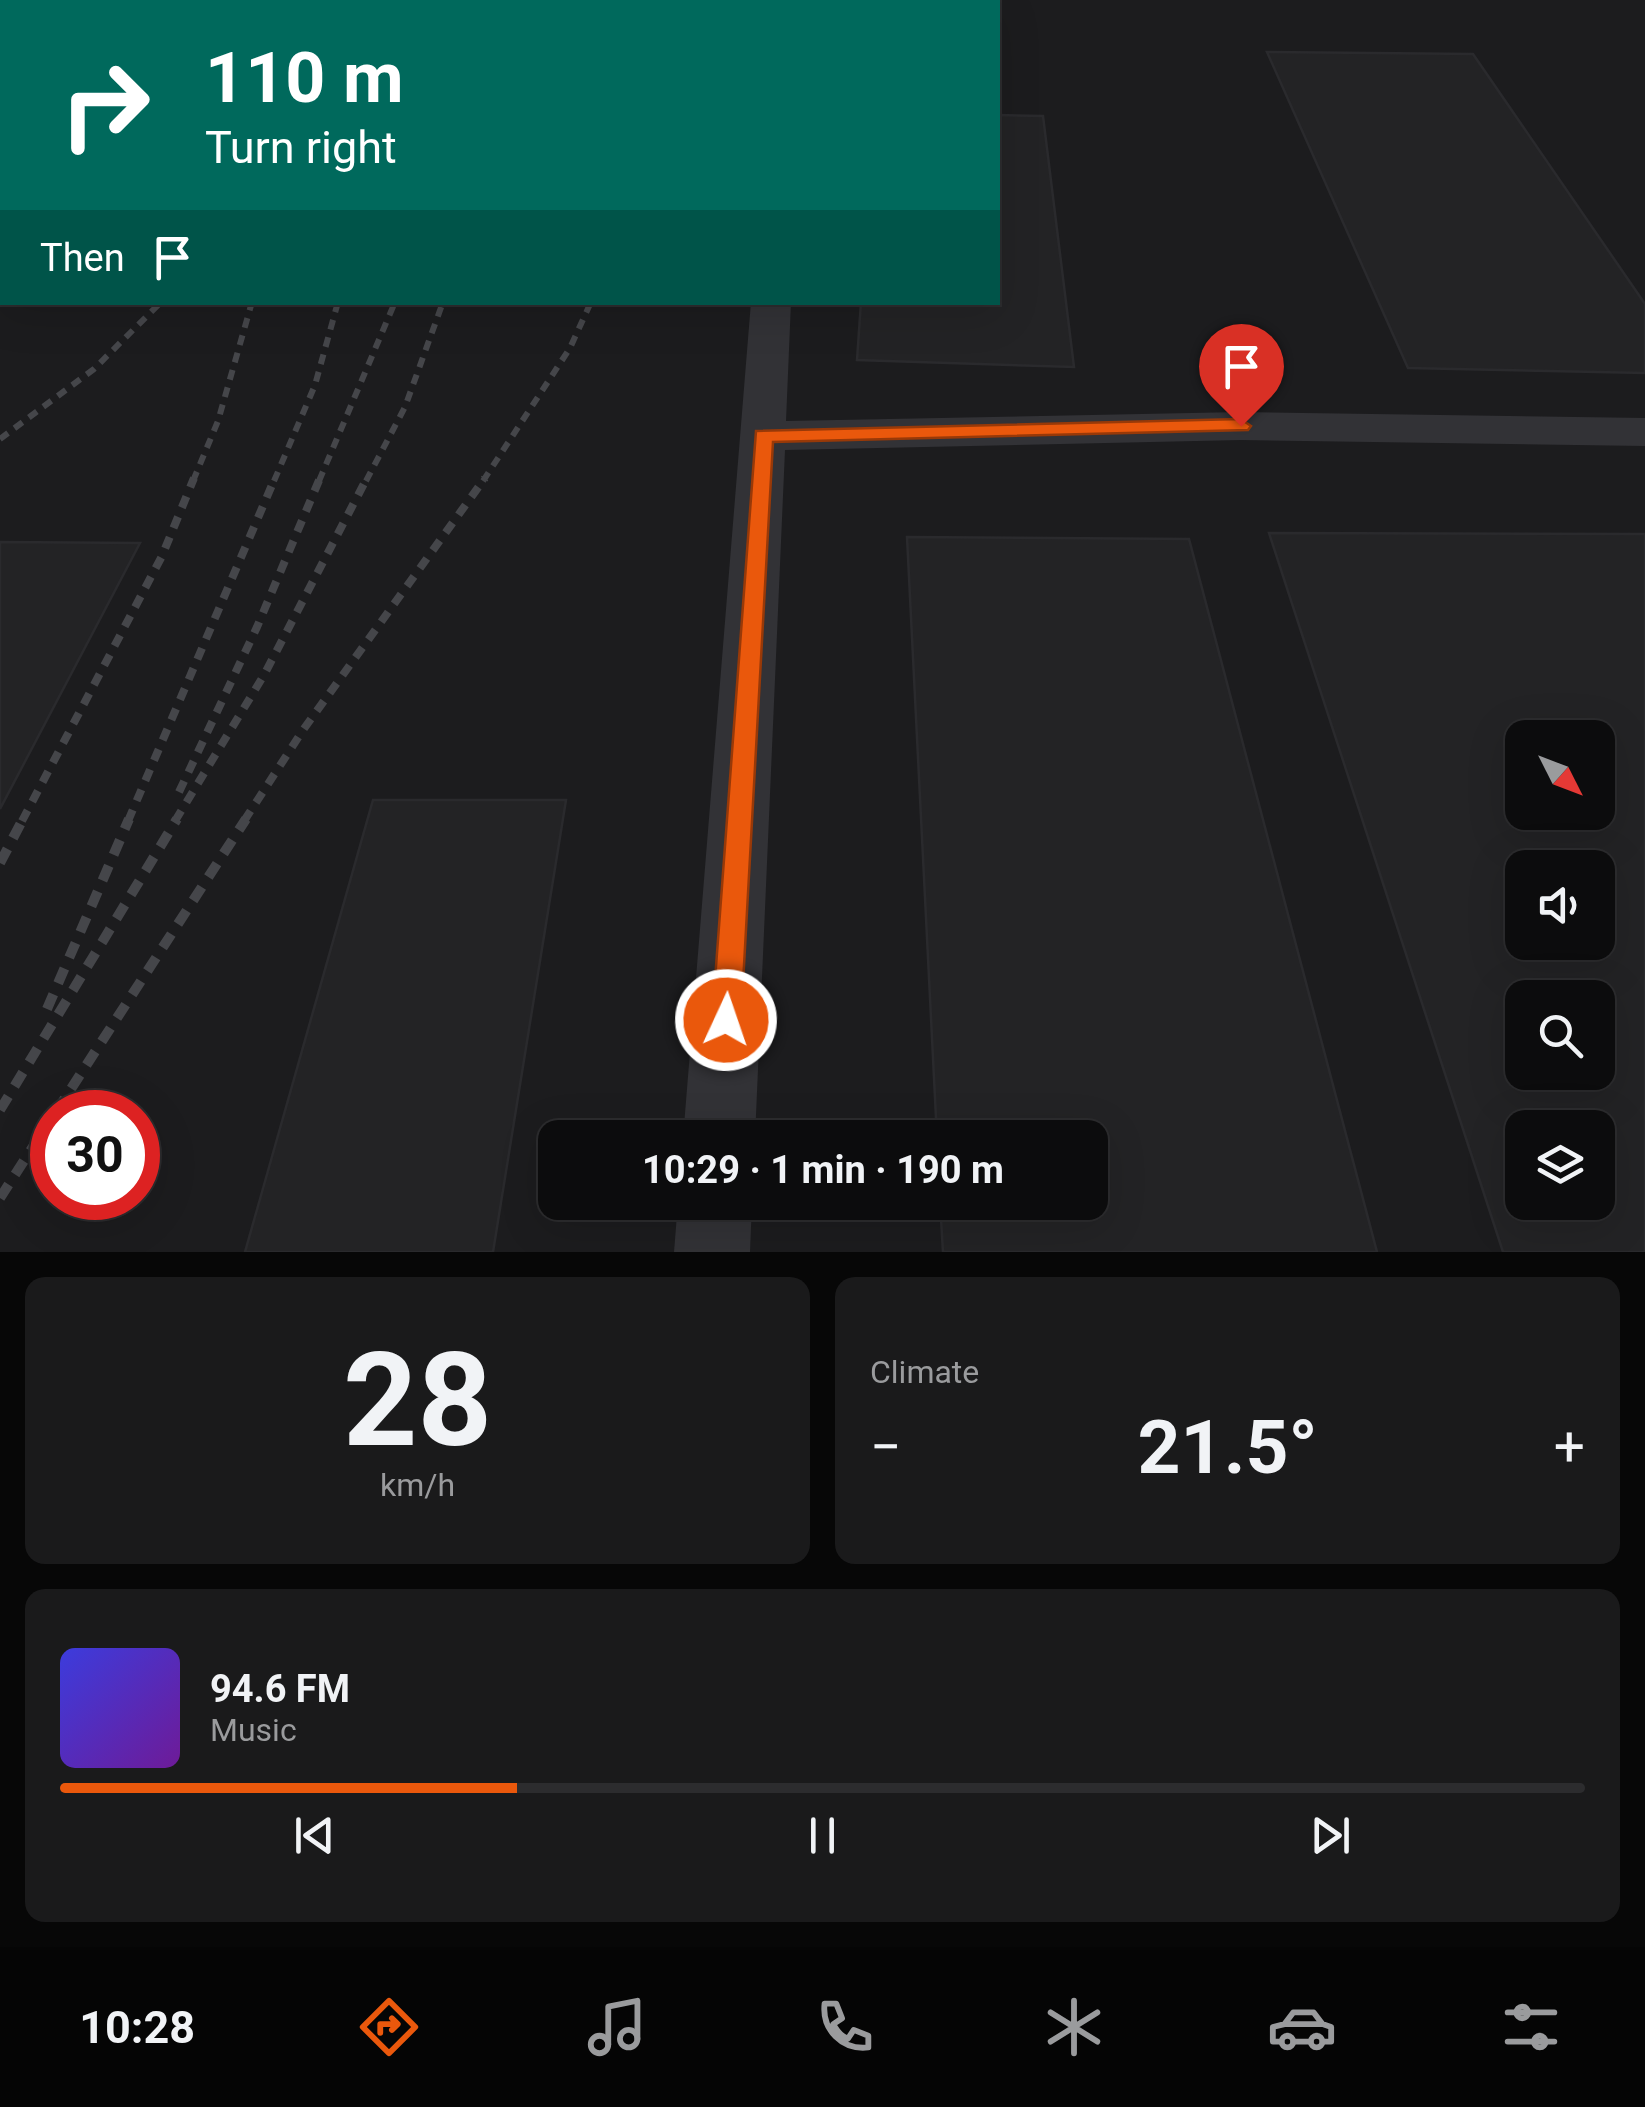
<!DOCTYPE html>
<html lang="en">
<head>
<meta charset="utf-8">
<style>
	body { margin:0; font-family:Roboto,sans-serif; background:#1a1a1b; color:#f1f3f6; height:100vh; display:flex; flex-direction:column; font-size:38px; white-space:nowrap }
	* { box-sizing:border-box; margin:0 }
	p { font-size:32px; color:#9a9b9d }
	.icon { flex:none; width:55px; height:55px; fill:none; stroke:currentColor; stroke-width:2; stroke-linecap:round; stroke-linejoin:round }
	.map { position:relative; height:1252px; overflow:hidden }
	.details { display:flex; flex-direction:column; gap:25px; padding:25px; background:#070707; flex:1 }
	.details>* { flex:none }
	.top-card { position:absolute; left:0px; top:0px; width:1000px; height:305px; box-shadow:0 10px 40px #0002,0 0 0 2px #2c2c2e; background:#00695c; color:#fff; overflow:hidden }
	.needle { width:65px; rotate:132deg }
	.controls { position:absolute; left:1505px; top:720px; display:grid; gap:20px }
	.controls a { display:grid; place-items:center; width:110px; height:110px; border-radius:20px; background:#0c0c0d; box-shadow:0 10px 40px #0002,0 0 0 2px #2c2c2e; font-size:50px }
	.speed { position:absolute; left:30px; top:1090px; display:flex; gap:20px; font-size:50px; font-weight:700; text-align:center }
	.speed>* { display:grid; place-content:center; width:130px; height:130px; border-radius:50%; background:#0c0c0d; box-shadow:0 10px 40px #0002,0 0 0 2px #2c2c2e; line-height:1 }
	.speed .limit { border:15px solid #d22; background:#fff; color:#111 }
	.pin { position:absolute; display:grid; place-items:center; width:85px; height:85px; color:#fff; margin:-102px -42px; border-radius:50% 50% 50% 0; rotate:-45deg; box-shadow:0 0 10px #0007 }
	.pin .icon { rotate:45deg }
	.me { position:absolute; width:110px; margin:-55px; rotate:3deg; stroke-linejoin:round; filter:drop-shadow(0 0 8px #0008) }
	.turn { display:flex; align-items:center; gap:35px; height:210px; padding:0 40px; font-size:45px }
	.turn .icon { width:130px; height:130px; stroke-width:2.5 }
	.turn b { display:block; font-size:70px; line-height:85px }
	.then { display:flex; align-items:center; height:95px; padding:0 40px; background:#0003; gap:20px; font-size:38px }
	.big { font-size:75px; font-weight:700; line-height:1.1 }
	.details .widget { flex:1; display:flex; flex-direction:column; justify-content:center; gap:15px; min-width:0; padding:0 35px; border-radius:20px; background:#1a1a1b }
	.details .dial { align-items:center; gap:0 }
	.dial b { font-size:130px; line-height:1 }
	.song { display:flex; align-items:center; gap:30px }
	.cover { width:120px; height:120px; border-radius:15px; background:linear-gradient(135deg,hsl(240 70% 55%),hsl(280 70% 35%)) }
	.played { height:10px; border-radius:5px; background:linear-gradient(90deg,#ea580c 30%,#2c2c2e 30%) }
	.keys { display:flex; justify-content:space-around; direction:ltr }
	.heat { display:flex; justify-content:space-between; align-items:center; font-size:55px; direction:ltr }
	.details .tiles { flex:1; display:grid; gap:25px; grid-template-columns:1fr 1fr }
	.widget:last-child { grid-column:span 2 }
	.trip { position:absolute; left:538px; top:1120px; width:570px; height:100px; border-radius:20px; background:#0c0c0d; box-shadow:0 10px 40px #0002,0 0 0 2px #2c2c2e; font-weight:700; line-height:100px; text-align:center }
	.tabs { display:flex; height:160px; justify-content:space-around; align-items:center; background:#050505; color:#9a9b9d }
	.tabs .icon { width:70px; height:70px }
	.tabs .on { color:#ea580c }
	.tabs b { font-size:45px; color:#f1f3f6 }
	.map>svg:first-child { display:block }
	.built { fill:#1c1c1e; fill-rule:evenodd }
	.building { fill:#232325; stroke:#2a2a2d; stroke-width:2.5; fill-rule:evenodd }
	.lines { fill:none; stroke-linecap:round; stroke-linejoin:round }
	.minor { fill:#323236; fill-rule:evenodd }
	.rail-far2 { stroke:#45464a; stroke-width:6; stroke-dasharray:10 8; stroke-linecap:butt }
	.rail-far1 { stroke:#45464a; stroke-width:8; stroke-dasharray:12 10; stroke-linecap:butt }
	.rail { stroke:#45464a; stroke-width:10; stroke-dasharray:16 12; stroke-linecap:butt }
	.route { fill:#ea580c; stroke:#983908; stroke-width:2.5 }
</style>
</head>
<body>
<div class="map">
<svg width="1645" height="1252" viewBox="0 0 1645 1252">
	<rect width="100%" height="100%" fill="#101011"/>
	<path class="built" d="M0,0h1645v1252h-1645zM2,2h996v300h-996zM1522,738h76v74h-76zM1522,868h76v74h-76zM1522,998h76v74h-76zM52,1112h86v86h-86zM1522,1128h76v74h-76zM555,1138h535v64h-535z"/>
	<g class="building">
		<polygon points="1267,52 1473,54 1645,304 1645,373 1408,368"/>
		<polygon points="998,115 1043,116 1074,367 857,360 861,302 998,302"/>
		<path d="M1269,533l376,1v718h-142zM1522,738h76v74h-76zM1522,868h76v74h-76zM1522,998h76v74h-76zM1522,1128h76v74h-76z"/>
		<polygon points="907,537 1189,539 1377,1252 943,1252 940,1202 1090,1202 1090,1138 937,1138"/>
		<polygon points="0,542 140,543 0,809"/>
		<polygon points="373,800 566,800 493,1252 245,1252"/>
	</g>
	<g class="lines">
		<g class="minor">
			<polygon points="775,0 805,0 805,2 776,2"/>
			<polygon points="751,302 791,302 786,421 1241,412 1645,418 1645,446 1241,440 785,450 755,1138 683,1138"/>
			<polygon points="678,1202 752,1202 750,1252 674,1252"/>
		</g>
		<g class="rail-far2">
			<polyline points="0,439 94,369 161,302"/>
			<polyline points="193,481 218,421 252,302"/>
			<polyline points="274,481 315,385 338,302"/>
			<polyline points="319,481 395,302"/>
			<polyline points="366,481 405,407 443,302"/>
			<polyline points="483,481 570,348 591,302"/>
		</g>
		<g class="rail-far1">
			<polyline points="179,792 257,627 320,478"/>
			<polyline points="22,821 162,556 194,478"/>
			<polyline points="128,821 275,478"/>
			<polyline points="175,821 264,675 367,478"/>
			<polyline points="244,821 303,730 485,478"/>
		</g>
		<g class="rail">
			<polyline points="0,863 23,819"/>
			<polyline points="47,1009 129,819"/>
			<polyline points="0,1110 177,819"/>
			<polyline points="56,1112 246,819"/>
			<polyline points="0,1198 52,1117"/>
		</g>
	</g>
	<polygon class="route" points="1241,419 1251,426 1248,430 773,442 741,1020 737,1030 726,1034 716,1030 712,1020 756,431"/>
</svg>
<div class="controls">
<a><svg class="needle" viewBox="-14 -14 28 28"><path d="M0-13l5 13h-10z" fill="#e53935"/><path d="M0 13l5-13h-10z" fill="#9a9b9d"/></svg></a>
<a><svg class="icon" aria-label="sound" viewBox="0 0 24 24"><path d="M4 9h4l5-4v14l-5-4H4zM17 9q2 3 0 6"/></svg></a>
<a><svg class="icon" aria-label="search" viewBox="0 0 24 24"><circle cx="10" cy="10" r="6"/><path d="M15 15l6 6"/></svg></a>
<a><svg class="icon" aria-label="layers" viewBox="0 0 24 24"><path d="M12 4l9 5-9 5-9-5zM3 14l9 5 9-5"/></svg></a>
</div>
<div class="speed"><div class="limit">30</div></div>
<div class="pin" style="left:1241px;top:426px;background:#d93025"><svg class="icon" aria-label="arrive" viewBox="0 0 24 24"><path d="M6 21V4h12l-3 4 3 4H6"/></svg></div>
<svg class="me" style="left:726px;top:1020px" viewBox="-20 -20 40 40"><circle r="17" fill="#ea580c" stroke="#fff" stroke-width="3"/><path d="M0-11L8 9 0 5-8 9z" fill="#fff"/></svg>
<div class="trip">10:29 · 1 min · 190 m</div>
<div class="top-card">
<div class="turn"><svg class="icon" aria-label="right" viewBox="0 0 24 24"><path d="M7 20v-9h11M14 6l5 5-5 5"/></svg><div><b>110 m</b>Turn right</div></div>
<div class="then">Then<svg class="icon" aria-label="arrive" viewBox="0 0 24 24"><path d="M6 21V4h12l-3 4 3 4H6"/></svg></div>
</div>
</div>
<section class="details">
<div class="tiles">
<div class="widget dial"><b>28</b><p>km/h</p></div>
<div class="widget"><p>Climate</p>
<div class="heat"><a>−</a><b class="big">21.5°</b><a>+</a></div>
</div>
<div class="widget">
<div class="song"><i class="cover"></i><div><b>94.6 FM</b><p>Music</p></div></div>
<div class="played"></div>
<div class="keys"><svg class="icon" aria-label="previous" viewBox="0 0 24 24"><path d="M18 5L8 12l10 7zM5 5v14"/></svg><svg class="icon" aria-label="pause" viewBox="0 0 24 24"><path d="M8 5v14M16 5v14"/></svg><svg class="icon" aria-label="next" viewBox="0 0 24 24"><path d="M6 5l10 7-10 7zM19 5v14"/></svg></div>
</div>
</div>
</section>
<nav class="tabs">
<b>10:28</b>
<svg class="icon on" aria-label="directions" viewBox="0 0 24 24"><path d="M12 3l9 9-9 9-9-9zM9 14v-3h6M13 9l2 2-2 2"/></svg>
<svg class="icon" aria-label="music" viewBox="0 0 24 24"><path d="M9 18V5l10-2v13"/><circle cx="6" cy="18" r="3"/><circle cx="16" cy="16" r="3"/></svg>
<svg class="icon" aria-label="phone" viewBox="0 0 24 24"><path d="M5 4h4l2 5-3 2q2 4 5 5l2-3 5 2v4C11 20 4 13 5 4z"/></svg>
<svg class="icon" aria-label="climate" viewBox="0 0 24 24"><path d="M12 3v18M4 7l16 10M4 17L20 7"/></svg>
<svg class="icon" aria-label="car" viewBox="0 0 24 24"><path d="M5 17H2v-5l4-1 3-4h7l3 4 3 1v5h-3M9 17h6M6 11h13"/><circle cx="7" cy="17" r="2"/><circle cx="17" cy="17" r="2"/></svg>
<svg class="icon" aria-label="filters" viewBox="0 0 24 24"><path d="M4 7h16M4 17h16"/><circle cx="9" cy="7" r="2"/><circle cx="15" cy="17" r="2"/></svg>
</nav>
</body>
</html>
